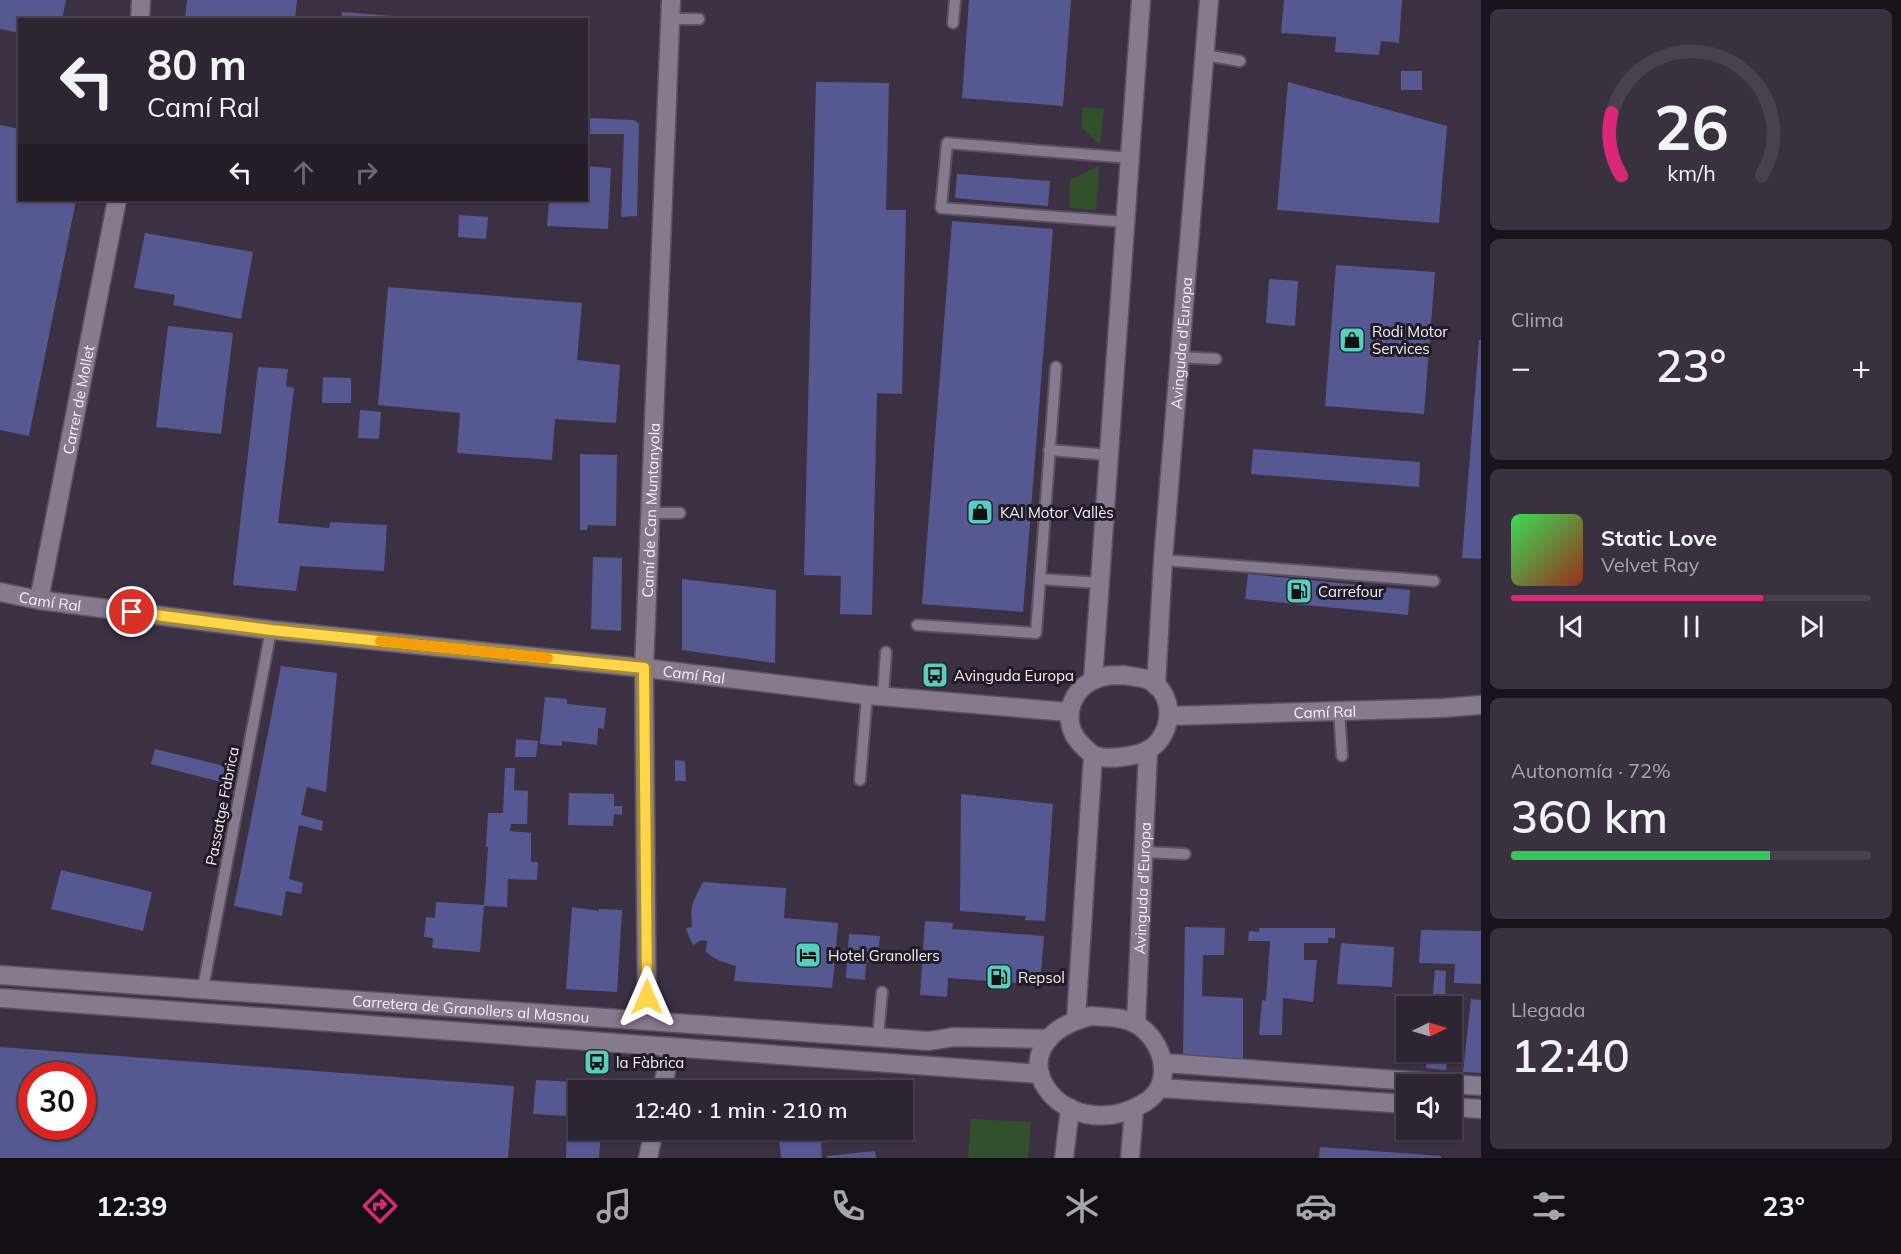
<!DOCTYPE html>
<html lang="es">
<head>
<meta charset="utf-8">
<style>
	body { margin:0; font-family:Mulish,sans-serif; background:#39313e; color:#f1f3f6; height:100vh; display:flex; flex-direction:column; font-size:22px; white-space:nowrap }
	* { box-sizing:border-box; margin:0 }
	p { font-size:20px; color:#a7a5ac }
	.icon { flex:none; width:33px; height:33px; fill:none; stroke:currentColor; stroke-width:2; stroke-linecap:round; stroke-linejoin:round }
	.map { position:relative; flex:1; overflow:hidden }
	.sheet { display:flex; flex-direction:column; gap:9px; padding:9px; background:#19141c; width:420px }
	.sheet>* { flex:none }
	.guide { position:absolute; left:18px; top:18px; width:570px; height:183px; border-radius:0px; box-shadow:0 2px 4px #0004,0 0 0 2px #48424d; background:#2d2532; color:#f1f3f6; overflow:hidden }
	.needle { width:39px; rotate:85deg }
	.fabs { position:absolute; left:1396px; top:996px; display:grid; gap:12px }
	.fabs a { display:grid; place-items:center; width:66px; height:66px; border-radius:0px; background:#2d2532; box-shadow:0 2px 4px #0004,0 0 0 2px #48424d; font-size:30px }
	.speed { position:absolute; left:18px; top:1062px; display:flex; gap:12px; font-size:30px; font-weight:700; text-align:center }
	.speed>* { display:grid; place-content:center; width:78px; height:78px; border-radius:50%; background:#2d2532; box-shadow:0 2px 4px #0004,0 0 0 2px #48424d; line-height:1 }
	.speed .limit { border:9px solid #d22; background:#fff; color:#111 }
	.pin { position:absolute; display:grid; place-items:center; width:51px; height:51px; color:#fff; margin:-26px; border:3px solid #fff; border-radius:50%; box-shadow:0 2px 6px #0007 }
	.me { position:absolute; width:66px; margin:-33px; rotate:0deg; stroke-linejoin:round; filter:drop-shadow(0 0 4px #0008) }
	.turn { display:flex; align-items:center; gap:21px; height:126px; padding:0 30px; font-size:27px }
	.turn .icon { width:78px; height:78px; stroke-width:2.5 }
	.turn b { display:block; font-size:42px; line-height:51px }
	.lanes { display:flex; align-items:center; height:57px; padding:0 30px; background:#0003; justify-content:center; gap:30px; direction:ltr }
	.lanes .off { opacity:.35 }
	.big { font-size:45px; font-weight:600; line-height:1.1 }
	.sheet .tile { flex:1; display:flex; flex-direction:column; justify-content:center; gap:9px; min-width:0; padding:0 21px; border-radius:9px; background:#39313e }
	.sheet .dial { align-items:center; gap:0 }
	.dial svg { height:156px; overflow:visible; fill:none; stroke:#48424d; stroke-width:7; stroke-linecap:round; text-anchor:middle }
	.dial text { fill:#f1f3f6; stroke:none }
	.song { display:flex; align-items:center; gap:18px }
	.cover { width:72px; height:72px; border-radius:9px; background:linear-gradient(135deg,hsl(130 70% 55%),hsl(10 70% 35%)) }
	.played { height:6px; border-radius:3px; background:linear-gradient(90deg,#db2777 70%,#48424d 70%) }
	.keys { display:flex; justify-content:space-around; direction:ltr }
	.heat { display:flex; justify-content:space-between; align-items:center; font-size:33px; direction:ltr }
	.charge { height:9px; border-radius:4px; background:linear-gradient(90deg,#34c759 72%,#48424d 0) }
	.trip { position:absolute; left:568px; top:1080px; width:345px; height:60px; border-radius:0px; background:#2d2532; box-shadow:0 2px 4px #0004,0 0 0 2px #48424d; font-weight:600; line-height:60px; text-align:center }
	.tab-bar { display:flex; height:96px; justify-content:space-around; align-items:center; background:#120f14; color:#a7a5ac }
	.tab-bar .icon { width:42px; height:42px }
	.tab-bar .on { color:#db2777 }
	.tab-bar b { font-size:27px; color:#f1f3f6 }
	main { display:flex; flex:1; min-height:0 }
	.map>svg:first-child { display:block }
	.green { fill:#31502b }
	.building { fill:#565892; fill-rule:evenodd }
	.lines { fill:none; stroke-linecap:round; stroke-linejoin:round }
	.service-casing { stroke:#5a5060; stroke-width:14 }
	.minor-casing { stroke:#5a5060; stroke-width:21 }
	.secondary-casing { stroke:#5a5060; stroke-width:21 }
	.service { stroke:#867a8f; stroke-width:10 }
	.minor { stroke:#867a8f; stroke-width:18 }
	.secondary { stroke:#867a8f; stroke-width:18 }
	.route-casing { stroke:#a68a30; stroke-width:15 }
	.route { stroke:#ffd54a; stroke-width:10 }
	.slow { stroke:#f59e0b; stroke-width:10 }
	.labels { text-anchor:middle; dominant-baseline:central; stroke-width:6; stroke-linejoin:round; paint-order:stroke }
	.poi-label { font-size:15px; fill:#f5eefa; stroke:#201b24; text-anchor:start }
	.street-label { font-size:15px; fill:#f5eefa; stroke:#201b24 }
</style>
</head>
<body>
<main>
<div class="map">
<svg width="1481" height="1158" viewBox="0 0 1481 1158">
	<rect width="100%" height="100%" fill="#3c3143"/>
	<g class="green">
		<polygon points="1083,107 1104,109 1100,145 1081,127"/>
		<polygon points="1099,166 1096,210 1070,208 1070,180"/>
		<polygon points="971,1119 1031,1122 1028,1158 968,1158"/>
	</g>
	<g class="building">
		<polygon points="0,0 66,0 62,20 20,20 20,33 0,29"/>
		<polygon points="187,0 297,0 295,20 185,20"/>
		<polygon points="969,0 1071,0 1063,106 962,98"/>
		<polygon points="1284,0 1402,0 1399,43 1381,41 1379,55 1335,52 1336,37 1281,33"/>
		<polygon points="342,12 419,18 419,20 341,20"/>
		<rect x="1401" y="71" width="21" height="19"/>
		<polygon points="816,82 889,83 886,210 906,210 902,394 877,393 872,615 840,614 841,576 804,575"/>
		<polygon points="1288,82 1447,126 1439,223 1277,210"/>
		<polygon points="588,118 634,120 639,124 637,216 621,217 624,134 586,134"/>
		<polygon points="0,125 20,129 20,200 76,200 29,436 0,430"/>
		<polygon points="586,166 611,168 608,229 547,226 549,200 586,200"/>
		<polygon points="957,174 1050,181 1048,206 955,198"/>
		<polygon points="459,215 488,217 486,239 458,237"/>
		<polygon points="952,221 1053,229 1023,612 922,604"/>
		<polygon points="145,233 253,252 241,319 173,305 175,295 134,288"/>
		<polygon points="1336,265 1435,272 1424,414 1325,406"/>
		<polygon points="1269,279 1298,281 1295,326 1266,323"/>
		<polygon points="388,287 582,303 577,360 620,365 616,423 555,419 552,460 457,453 460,413 378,405"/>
		<polygon points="168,326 233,333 221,434 156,427"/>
		<polygon points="1479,340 1481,340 1481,559 1462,558"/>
		<polygon points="258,367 288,369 286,386 294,388 278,523 329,528 330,522 387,525 384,571 300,566 296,591 233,585"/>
		<polygon points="323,377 351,378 351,403 322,403"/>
		<polygon points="360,410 381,412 379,439 358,438"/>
		<polygon points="1253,449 1420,462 1419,487 1251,474"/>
		<polygon points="580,454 617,455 616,526 588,525 587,530 580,530"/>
		<polygon points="593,557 622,558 621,631 591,629"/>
		<polygon points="1248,574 1410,590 1408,615 1245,599"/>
		<polygon points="682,579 776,590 775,663 682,650"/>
		<polygon points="281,666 337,673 326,792 307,787 301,815 323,821 322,831 299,825 289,879 303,883 301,894 286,891 282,916 234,906"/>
		<polygon points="545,697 567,699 567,704 606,708 604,729 598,728 597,745 562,741 562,746 540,744"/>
		<polygon points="516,739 538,741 536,757 515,757"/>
		<polygon points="155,749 228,767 225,783 151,764"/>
		<polygon points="675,760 685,761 686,781 675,781"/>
		<polygon points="505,768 515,768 514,790 528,791 527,824 511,824 510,831 531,833 531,862 538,862 537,880 508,879 507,907 484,906 488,847 486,847 488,813 503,813"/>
		<polygon points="569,793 614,794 614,806 622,806 622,815 614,814 613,826 568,825"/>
		<polygon points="961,794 1053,804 1045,921 1025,920 1026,916 960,911"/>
		<polygon points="61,870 152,892 143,931 51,909"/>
		<polygon points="703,882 786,888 784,918 838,923 836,949 848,950 849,934 880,936 877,963 866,962 865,980 846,978 847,962 835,961 832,988 734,981 736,966 720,961 711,956 706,952 707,941 701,940 693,945 687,932 686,928 692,927 691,912 693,902"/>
		<polygon points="436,902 484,905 480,952 432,948 433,938 424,937 426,917 435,918"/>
		<polygon points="572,907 599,911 599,909 622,910 617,992 566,989"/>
		<polygon points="925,921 953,923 952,929 1044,936 1040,985 948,978 947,997 920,995"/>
		<polygon points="1185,927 1225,928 1224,955 1203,955 1202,996 1243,998 1243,1059 1183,1055"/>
		<polygon points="1259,928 1335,928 1335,938 1328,938 1328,943 1304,943 1304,960 1317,960 1313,1002 1283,998 1282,1035 1259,1035 1262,1000 1266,1001 1270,941 1248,941 1249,931 1259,932"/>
		<polygon points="1421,930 1481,931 1481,984 1454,983 1455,964 1419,963"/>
		<polygon points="1341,943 1394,947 1392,987 1337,984"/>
		<polygon points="1435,970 1446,971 1445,991 1450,1006 1432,1006"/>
		<polygon points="1471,999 1481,1000 1481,1073 1463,1072"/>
		<path d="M0,1047l514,39 -6,72h-508zM32,1076h50v50h-50z"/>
		<polygon points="1428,1052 1448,1052 1446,1070 1426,1068"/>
		<polygon points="536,1080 580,1082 579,1084 594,1086 595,1083 622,1085 638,1088 637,1090 579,1090 579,1130 601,1130 599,1158 566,1158 567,1116 533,1114"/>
		<polygon points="778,1130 857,1130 858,1139 821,1143 822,1158 781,1158"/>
		<polygon points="1320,1147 1441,1156 1441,1158 1319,1158"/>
		<polygon points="875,1151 876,1158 827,1158 827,1156"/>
	</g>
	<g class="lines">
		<g class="service-casing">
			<g id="service">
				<polyline points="670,19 699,19"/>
				<polyline points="953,23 955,0"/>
				<polyline points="1204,55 1240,61"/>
				<polyline points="1126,222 941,208 947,143 1130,158"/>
				<polyline points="1179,357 1216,359"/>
				<polyline points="1049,450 1109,455"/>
				<polyline points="651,513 680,513"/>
				<polyline points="1163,560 1434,581"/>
				<polyline points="1040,579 1100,583"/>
				<polyline points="917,625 1036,633 1056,367"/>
				<polyline points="883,696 886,652"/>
				<polyline points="1339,711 1342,756"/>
				<polyline points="860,780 867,695"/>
				<polyline points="1144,852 1185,854"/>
				<polyline points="203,988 271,630"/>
				<polyline points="878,1037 882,992"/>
			</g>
		</g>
		<g class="minor-casing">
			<g id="minor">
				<polyline points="140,20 141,0"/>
				<path id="s1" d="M0,592l39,8 232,30 373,38 223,27 201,17"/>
				<path id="s2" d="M39,600l78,-400"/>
				<path d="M1123,675c7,1 15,2 23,4 30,11 29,56 2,71 -7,4 -18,6 -27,7 -8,1 -19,2 -27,-2 -5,-2 -10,-8 -14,-12 -19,-21 -11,-53 16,-64 9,-4 17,-4 27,-4z"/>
				<polyline points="1093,680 1141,0"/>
				<path id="s3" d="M1156,686l7,-126 46,-560"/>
				<path id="s4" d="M1169,716l274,-8 38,-3"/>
				<path id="s5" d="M647,1020l-3,-352 27,-668"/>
				<polyline points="1076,1020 1093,755"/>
				<path id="s6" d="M1136,1024l12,-274"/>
				<polyline points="662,1090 671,1047"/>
				<polyline points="648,1158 654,1130"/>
				<polyline points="1064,1158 1070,1108"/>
				<polyline points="1130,1158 1134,1109"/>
			</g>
		</g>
		<g class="secondary-casing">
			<g id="secondary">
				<path id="s7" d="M0,975l929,66 25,-4 95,2"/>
				<polyline points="0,998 1040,1074"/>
				<path d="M1091,1016c15,1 32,1 45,8 29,17 39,61 8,79 -83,49 -160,-60 -53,-87z"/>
				<polyline points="1164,1063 1481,1086"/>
				<polyline points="1160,1088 1407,1104"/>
				<polyline points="1452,1107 1481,1109"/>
			</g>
		</g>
		<use href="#service" class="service"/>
		<use href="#minor" class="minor"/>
		<use href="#secondary" class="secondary"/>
	</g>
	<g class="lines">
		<g class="route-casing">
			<polyline id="route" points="132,612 271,630 644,668 647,997"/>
		</g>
		<use href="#route" class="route"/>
		<polyline class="slow" points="380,641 548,658"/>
	</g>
	<defs>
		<g id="shop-square" transform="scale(1.35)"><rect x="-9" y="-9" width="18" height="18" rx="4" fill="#58cec0" stroke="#201b24"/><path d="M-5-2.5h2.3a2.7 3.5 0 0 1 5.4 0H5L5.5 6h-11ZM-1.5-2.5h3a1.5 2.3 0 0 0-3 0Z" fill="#111"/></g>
		<g id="fuel-square" transform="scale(1.35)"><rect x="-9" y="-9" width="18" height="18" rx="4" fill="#58cec0" stroke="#201b24"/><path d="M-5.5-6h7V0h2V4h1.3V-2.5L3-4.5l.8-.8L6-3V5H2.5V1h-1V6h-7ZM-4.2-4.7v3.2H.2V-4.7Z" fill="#111"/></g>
		<g id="bus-square" transform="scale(1.35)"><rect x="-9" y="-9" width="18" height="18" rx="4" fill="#58cec0" stroke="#201b24"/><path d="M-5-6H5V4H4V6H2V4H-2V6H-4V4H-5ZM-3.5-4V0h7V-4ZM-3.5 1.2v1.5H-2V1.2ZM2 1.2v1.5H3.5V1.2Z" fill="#111"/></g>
		<g id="hotel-square" transform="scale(1.35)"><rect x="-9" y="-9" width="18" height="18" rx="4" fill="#58cec0" stroke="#201b24"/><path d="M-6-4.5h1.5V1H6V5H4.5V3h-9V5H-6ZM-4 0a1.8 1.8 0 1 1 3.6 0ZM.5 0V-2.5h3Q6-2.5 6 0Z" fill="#111"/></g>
	</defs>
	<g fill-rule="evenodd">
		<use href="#shop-square" x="1352" y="340"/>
		<use href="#shop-square" x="980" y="512"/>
		<use href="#fuel-square" x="1299" y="591"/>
		<use href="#bus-square" x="935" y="675"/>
		<use href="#hotel-square" x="808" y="955"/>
		<use href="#fuel-square" x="999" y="977"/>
		<use href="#bus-square" x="597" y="1062"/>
	</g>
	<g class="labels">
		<g class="poi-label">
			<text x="1372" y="331">Rodi Motor<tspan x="1372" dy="17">Services</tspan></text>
			<text x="1000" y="512">KAI Motor Vallès</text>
			<text x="1318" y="591">Carrefour</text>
			<text x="954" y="675">Avinguda Europa</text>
			<text x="828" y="955">Hotel Granollers</text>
			<text x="1018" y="977">Repsol</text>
			<text x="616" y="1062">la Fàbrica</text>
		</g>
		<g class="street-label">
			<text stroke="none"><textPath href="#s3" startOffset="344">Avinguda d'Europa</textPath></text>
			<text stroke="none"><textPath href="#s2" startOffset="204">Carrer de Mollet</textPath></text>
			<text stroke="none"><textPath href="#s5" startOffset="510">Camí de Can Muntanyola</textPath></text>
			<text stroke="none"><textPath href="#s1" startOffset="51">Camí Ral</textPath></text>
			<text stroke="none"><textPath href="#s1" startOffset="699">Camí Ral</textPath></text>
			<text stroke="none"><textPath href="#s4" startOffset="156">Camí Ral</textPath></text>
			<text transform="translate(222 806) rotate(-79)">Passatge Fàbrica</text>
			<text stroke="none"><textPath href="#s6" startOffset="136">Avinguda d'Europa</textPath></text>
			<text stroke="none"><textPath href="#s7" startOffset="472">Carretera de Granollers al Masnou</textPath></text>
		</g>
	</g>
</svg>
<div class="fabs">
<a><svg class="needle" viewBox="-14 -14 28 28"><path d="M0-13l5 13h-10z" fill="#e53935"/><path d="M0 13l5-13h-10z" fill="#a7a5ac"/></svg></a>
<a><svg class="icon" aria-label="sound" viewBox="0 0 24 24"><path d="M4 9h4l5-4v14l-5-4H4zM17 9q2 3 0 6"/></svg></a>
</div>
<div class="speed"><div class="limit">30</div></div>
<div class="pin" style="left:132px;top:612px;background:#d93025"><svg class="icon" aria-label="arrive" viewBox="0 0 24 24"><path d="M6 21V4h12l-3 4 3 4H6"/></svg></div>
<svg class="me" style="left:647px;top:997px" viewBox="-20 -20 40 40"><path d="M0-17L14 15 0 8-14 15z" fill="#ffd54a" stroke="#fff" stroke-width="4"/></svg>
<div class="trip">12:40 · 1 min · 210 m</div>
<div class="guide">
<div class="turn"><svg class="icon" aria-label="left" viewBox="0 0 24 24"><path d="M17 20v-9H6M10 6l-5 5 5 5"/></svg><div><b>80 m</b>Camí Ral</div></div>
<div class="lanes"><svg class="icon" aria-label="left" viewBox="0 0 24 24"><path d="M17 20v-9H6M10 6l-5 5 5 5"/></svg><svg class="icon off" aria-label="ahead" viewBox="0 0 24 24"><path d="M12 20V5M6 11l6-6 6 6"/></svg><svg class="icon off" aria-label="right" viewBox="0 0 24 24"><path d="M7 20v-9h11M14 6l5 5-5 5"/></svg></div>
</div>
</div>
<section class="sheet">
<div class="tile dial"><svg viewBox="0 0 100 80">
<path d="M14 69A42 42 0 1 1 86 69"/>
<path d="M14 69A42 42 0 0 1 9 37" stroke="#db2777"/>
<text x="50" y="56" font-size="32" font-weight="700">26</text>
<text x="50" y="72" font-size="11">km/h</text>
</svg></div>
<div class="tile"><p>Clima</p>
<div class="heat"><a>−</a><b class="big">23°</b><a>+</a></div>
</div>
<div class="tile">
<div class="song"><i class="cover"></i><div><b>Static Love</b><p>Velvet Ray</p></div></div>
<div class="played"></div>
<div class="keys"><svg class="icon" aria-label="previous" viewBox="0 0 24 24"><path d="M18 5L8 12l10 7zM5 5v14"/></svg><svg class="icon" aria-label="pause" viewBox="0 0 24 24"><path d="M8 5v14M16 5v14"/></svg><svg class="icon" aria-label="next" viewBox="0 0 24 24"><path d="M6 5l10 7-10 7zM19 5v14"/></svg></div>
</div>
<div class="tile"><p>Autonomía · 72%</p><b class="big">360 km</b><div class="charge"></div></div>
<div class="tile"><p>Llegada</p><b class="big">12:40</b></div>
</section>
</main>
<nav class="tab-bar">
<b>12:39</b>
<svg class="icon on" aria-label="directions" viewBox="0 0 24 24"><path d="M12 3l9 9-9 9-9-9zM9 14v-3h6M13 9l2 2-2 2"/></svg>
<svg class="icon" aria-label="music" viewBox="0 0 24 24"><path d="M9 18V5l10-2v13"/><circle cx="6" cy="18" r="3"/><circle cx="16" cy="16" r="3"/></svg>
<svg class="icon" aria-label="phone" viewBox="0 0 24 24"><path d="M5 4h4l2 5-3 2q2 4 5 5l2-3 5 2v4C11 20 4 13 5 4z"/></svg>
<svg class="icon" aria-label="climate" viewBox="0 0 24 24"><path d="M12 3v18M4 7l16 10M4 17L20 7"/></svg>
<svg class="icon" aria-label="car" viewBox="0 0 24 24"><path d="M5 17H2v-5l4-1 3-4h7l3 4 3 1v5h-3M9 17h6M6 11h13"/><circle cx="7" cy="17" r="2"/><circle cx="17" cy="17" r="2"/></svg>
<svg class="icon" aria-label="filters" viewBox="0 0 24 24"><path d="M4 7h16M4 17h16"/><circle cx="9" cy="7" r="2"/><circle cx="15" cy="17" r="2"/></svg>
<b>23°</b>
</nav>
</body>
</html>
